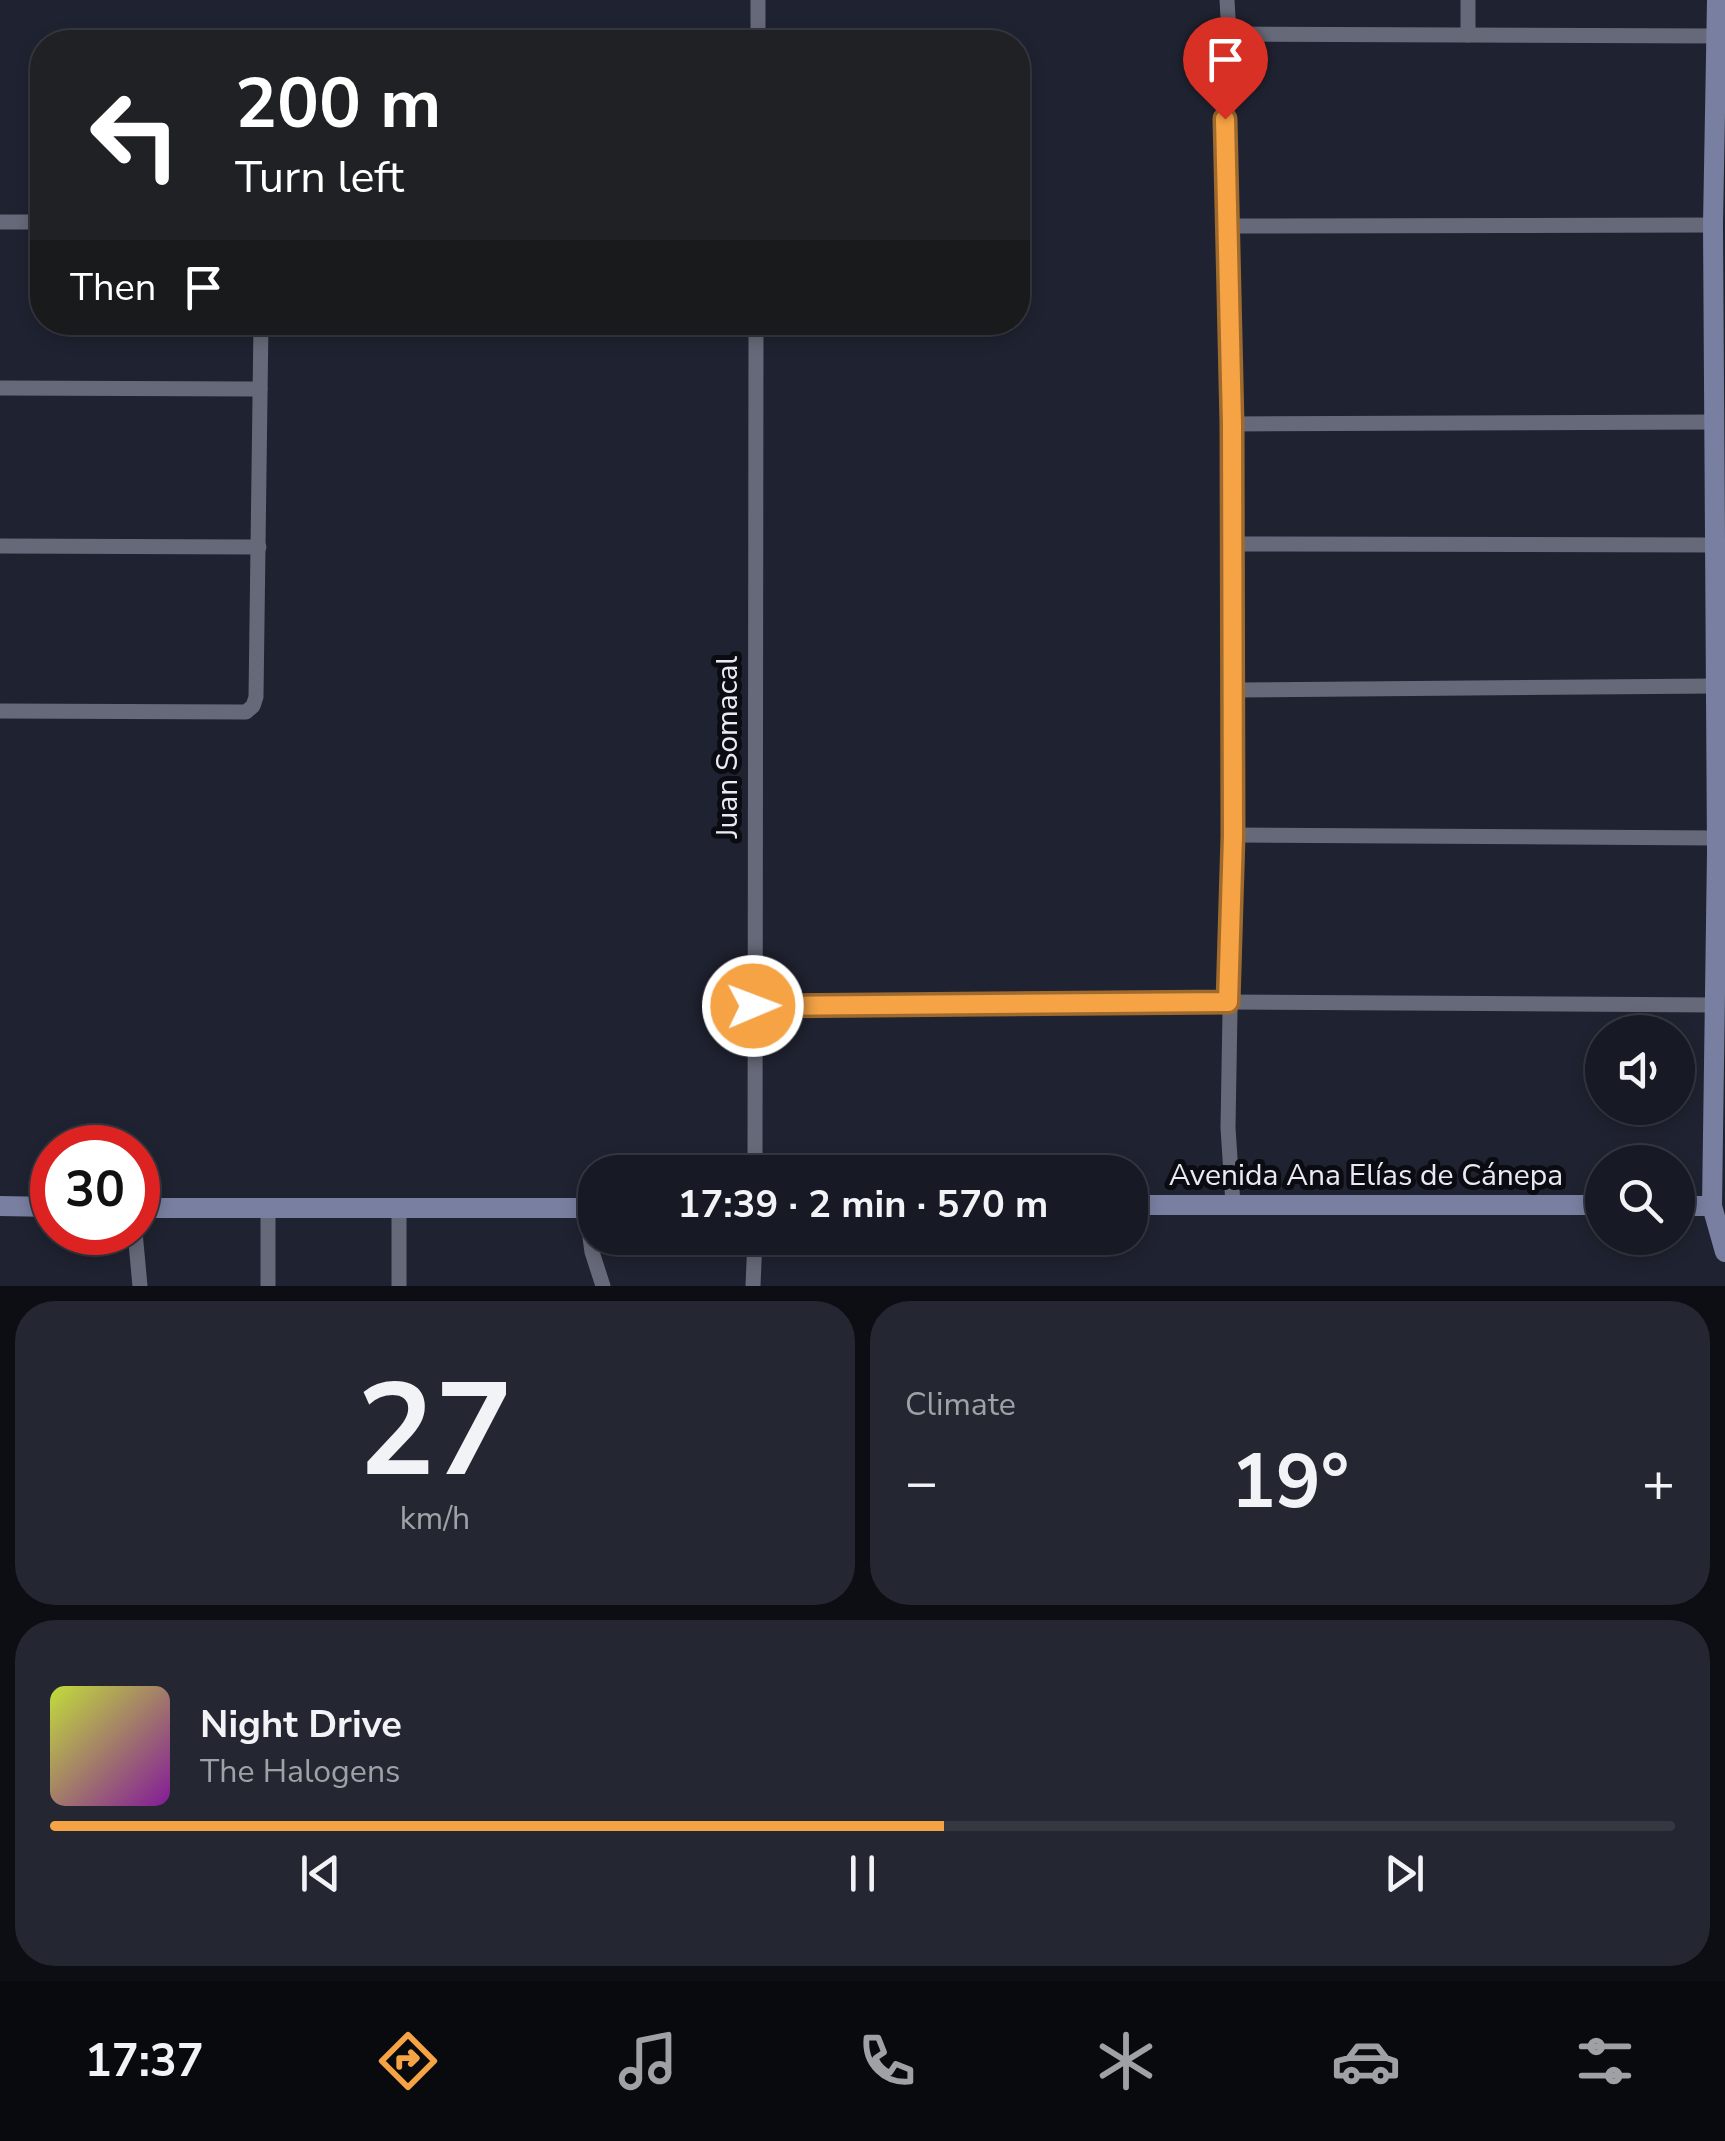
<!DOCTYPE html>
<html lang="en">
<head>
<meta charset="utf-8">
<style>
	body { margin:0; font-family:"Nunito Sans",sans-serif; background:#242731; color:#f1f3f6; height:100vh; display:flex; flex-direction:column; font-size:38px; white-space:nowrap }
	* { box-sizing:border-box; margin:0 }
	p { font-size:32px; color:#9ea1a6 }
	.icon { flex:none; width:55px; height:55px; fill:none; stroke:currentColor; stroke-width:2; stroke-linecap:round; stroke-linejoin:round }
	.map { position:relative; height:1286px; overflow:hidden }
	.details { display:flex; flex-direction:column; gap:15px; padding:15px; background:#0d0e14; flex:1 }
	.details>* { flex:none }
	.hud { position:absolute; left:30px; top:30px; width:1000px; height:305px; border-radius:40px; box-shadow:0 5px 15px #0003,0 0 0 2px #363841; background:#202124; color:#fff; overflow:hidden }
	.controls { position:absolute; left:1585px; top:1015px; display:grid; gap:20px }
	.controls a { display:grid; place-items:center; width:110px; height:110px; border-radius:50%; background:#171a24; box-shadow:0 5px 15px #0003,0 0 0 2px #363841; font-size:50px }
	.speed { position:absolute; left:30px; top:1125px; display:flex; gap:20px; font-size:50px; font-weight:700; text-align:center }
	.speed>* { display:grid; place-content:center; width:130px; height:130px; border-radius:50%; background:#171a24; box-shadow:0 5px 15px #0003,0 0 0 2px #363841; line-height:1 }
	.speed .limit { border:15px solid #d22; background:#fff; color:#111 }
	.pin { position:absolute; display:grid; place-items:center; width:85px; height:85px; color:#fff; margin:-102px -42px; border-radius:50% 50% 50% 0; rotate:-45deg; box-shadow:0 0 10px #0007 }
	.pin .icon { rotate:45deg }
	.me { position:absolute; width:110px; margin:-55px; rotate:89deg; stroke-linejoin:round; filter:drop-shadow(0 0 8px #0008) }
	.turn { display:flex; align-items:center; gap:35px; height:210px; padding:0 40px; font-size:45px }
	.turn .icon { width:130px; height:130px; stroke-width:2.5 }
	.turn b { display:block; font-size:70px; line-height:85px }
	.then { display:flex; align-items:center; height:95px; padding:0 40px; background:#0003; gap:20px; font-size:38px }
	.big { font-size:75px; font-weight:700; line-height:1.1 }
	.details .tile { flex:1; display:flex; flex-direction:column; justify-content:center; gap:15px; min-width:0; padding:0 35px; border-radius:40px; background:#242731 }
	.details .dial { align-items:center; gap:0 }
	.dial b { font-size:130px; line-height:1 }
	.song { display:flex; align-items:center; gap:30px }
	.cover { width:120px; height:120px; border-radius:15px; background:linear-gradient(135deg,hsl(70 70% 55%),hsl(290 70% 35%)) }
	.played { height:10px; border-radius:5px; background:linear-gradient(90deg,#f5a345 55%,#363841 55%) }
	.keys { display:flex; justify-content:space-around; direction:ltr }
	.heat { display:flex; justify-content:space-between; align-items:center; font-size:55px; direction:ltr }
	.details .tiles { flex:1; display:grid; gap:15px; grid-template-columns:1fr 1fr }
	.tile:last-child { grid-column:span 2 }
	.trip { position:absolute; left:578px; top:1155px; width:570px; height:100px; border-radius:40px; background:#171a24; box-shadow:0 5px 15px #0003,0 0 0 2px #363841; font-weight:700; line-height:100px; text-align:center }
	.menu { display:flex; height:160px; justify-content:space-around; align-items:center; background:#090a0e; color:#9ea1a6 }
	.menu .icon { width:70px; height:70px }
	.menu .active { color:#f5a345 }
	.menu b { font-size:45px; color:#f1f3f6 }
	.map>svg:first-child { display:block }
	.lines { fill:none; stroke-linecap:round; stroke-linejoin:round }
	.street { stroke:#666979; stroke-width:15 }
	.secondary { stroke:#797fa0; stroke-width:20 }
	.route-casing { stroke:#9f6a2d; stroke-width:25 }
	.route { stroke:#f5a345; stroke-width:18 }
	.labels { text-anchor:middle; dominant-baseline:central; stroke-width:10; stroke-linejoin:round; paint-order:stroke }
	.street-label { font-size:30px; fill:#e8eaf4; stroke:#0b0c12 }
</style>
</head>
<body>
<div class="map">
<svg width="1725" height="1286" viewBox="0 0 1725 1286">
	<rect width="100%" height="100%" fill="#1f2230"/>
	<g class="lines">
		<g class="street">
			<polyline points="1227,0 1229,34 1225,202 1232,424 1233,835 1228,1128 1233,1204"/>
			<polyline points="1229,34 1717,36"/>
			<polyline points="1468,35 1468,0"/>
			<polyline points="758,42 758,0"/>
			<polyline points="0,222 42,222"/>
			<polyline points="1228,226 1713,225"/>
			<polyline points="0,388 260,389"/>
			<polyline points="1232,424 1715,422"/>
			<polyline points="1233,544 1715,545"/>
			<polyline points="0,546 259,547"/>
			<polyline points="1233,690 1716,686"/>
			<polyline points="0,711 246,712 253,706 256,697 261,322"/>
			<polyline points="1233,835 1717,838"/>
			<polyline points="753,1006 1228,1002 1716,1005"/>
			<polyline points="755,1172 756,322"/>
			<polyline points="586,1208 592,1252 603,1286"/>
			<polyline points="135,1232 140,1286"/>
			<polyline points="268,1286 268,1209"/>
			<polyline points="399,1286 399,1208"/>
			<polyline points="753,1286 755,1238"/>
		</g>
		<g class="secondary">
			<polyline points="1717,0 1713,225 1717,852 1712,1206 1725,1252"/>
			<polyline points="1130,1205 1602,1205"/>
			<polyline points="0,1206 52,1207"/>
			<polyline points="1678,1206 1712,1206"/>
			<polyline points="138,1208 595,1208"/>
		</g>
	</g>
	<g class="lines">
		<g class="route-casing">
			<polyline id="route" points="753,1006 1228,1002 1233,836 1232,424 1225,119"/>
		</g>
		<use href="#route" class="route"/>
	</g>
	<g class="labels">
		<g class="street-label">
			<text transform="translate(727 747) rotate(-90)">Juan Somacal</text>
			<text x="1366" y="1175">Avenida Ana Elías de Cánepa</text>
		</g>
	</g>
</svg>
<div class="controls">
<a><svg class="icon" aria-label="sound" viewBox="0 0 24 24"><path d="M4 9h4l5-4v14l-5-4H4zM17 9q2 3 0 6"/></svg></a>
<a><svg class="icon" aria-label="search" viewBox="0 0 24 24"><circle cx="10" cy="10" r="6"/><path d="M15 15l6 6"/></svg></a>
</div>
<div class="speed"><div class="limit">30</div></div>
<div class="pin" style="left:1225px;top:119px;background:#d93025"><svg class="icon" aria-label="arrive" viewBox="0 0 24 24"><path d="M6 21V4h12l-3 4 3 4H6"/></svg></div>
<svg class="me" style="left:753px;top:1006px" viewBox="-20 -20 40 40"><circle r="17" fill="#f5a345" stroke="#fff" stroke-width="3"/><path d="M0-11L8 9 0 5-8 9z" fill="#fff"/></svg>
<div class="trip">17:39 · 2 min · 570 m</div>
<div class="hud">
<div class="turn"><svg class="icon" aria-label="left" viewBox="0 0 24 24"><path d="M17 20v-9H6M10 6l-5 5 5 5"/></svg><div><b>200 m</b>Turn left</div></div>
<div class="then">Then<svg class="icon" aria-label="arrive" viewBox="0 0 24 24"><path d="M6 21V4h12l-3 4 3 4H6"/></svg></div>
</div>
</div>
<section class="details">
<div class="tiles">
<div class="tile dial"><b>27</b><p>km/h</p></div>
<div class="tile"><p>Climate</p>
<div class="heat"><a>−</a><b class="big">19°</b><a>+</a></div>
</div>
<div class="tile">
<div class="song"><i class="cover"></i><div><b>Night Drive</b><p>The Halogens</p></div></div>
<div class="played"></div>
<div class="keys"><svg class="icon" aria-label="previous" viewBox="0 0 24 24"><path d="M18 5L8 12l10 7zM5 5v14"/></svg><svg class="icon" aria-label="pause" viewBox="0 0 24 24"><path d="M8 5v14M16 5v14"/></svg><svg class="icon" aria-label="next" viewBox="0 0 24 24"><path d="M6 5l10 7-10 7zM19 5v14"/></svg></div>
</div>
</div>
</section>
<nav class="menu">
<b>17:37</b>
<svg class="icon active" aria-label="directions" viewBox="0 0 24 24"><path d="M12 3l9 9-9 9-9-9zM9 14v-3h6M13 9l2 2-2 2"/></svg>
<svg class="icon" aria-label="music" viewBox="0 0 24 24"><path d="M9 18V5l10-2v13"/><circle cx="6" cy="18" r="3"/><circle cx="16" cy="16" r="3"/></svg>
<svg class="icon" aria-label="phone" viewBox="0 0 24 24"><path d="M5 4h4l2 5-3 2q2 4 5 5l2-3 5 2v4C11 20 4 13 5 4z"/></svg>
<svg class="icon" aria-label="climate" viewBox="0 0 24 24"><path d="M12 3v18M4 7l16 10M4 17L20 7"/></svg>
<svg class="icon" aria-label="car" viewBox="0 0 24 24"><path d="M5 17H2v-5l4-1 3-4h7l3 4 3 1v5h-3M9 17h6M6 11h13"/><circle cx="7" cy="17" r="2"/><circle cx="17" cy="17" r="2"/></svg>
<svg class="icon" aria-label="filters" viewBox="0 0 24 24"><path d="M4 7h16M4 17h16"/><circle cx="9" cy="7" r="2"/><circle cx="15" cy="17" r="2"/></svg>
</nav>
</body>
</html>
